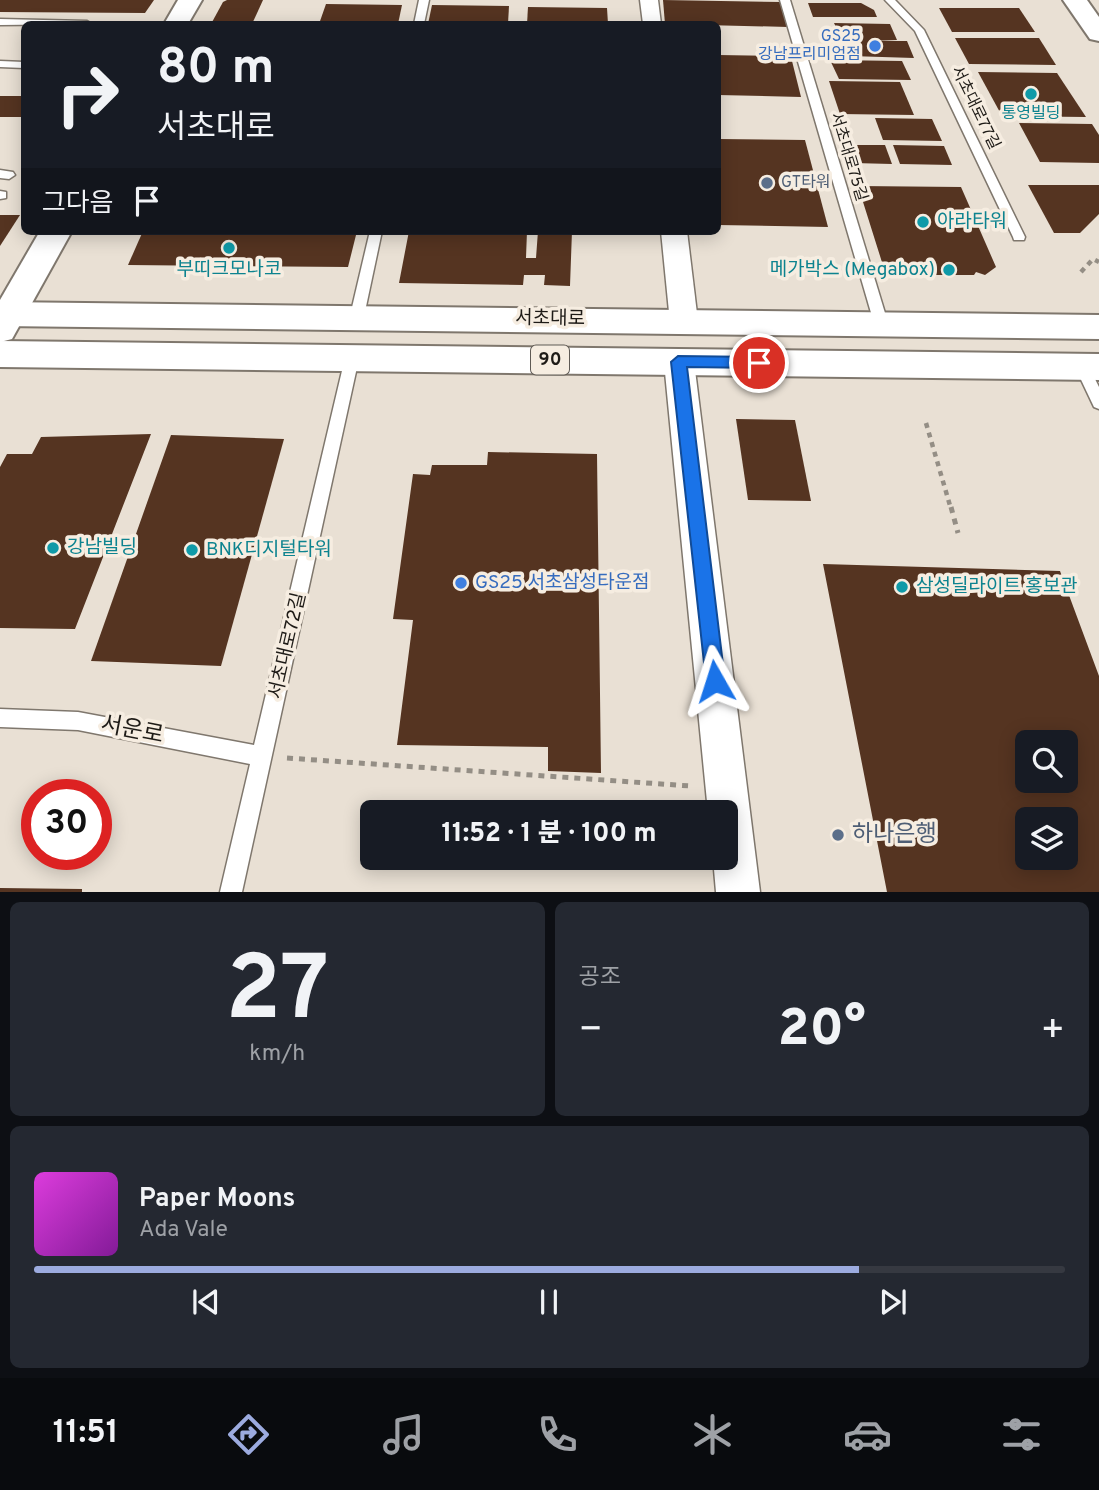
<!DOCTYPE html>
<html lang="ko">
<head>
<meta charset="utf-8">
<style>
	body { margin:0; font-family:Overpass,"Noto Sans KR",sans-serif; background:#242831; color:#f1f3f6; height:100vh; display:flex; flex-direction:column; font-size:26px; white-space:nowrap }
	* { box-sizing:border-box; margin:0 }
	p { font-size:23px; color:#9ea1a6 }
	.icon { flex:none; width:38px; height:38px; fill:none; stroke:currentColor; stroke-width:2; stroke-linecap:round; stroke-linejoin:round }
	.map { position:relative; height:892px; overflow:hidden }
	.panel { display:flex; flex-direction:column; gap:10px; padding:10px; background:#0d0f14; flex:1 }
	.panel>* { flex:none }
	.hud { position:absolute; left:21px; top:21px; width:700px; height:214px; border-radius:10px; box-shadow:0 4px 18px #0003; background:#171b24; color:#f1f3f6; overflow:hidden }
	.controls { position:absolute; left:1015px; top:730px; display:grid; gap:14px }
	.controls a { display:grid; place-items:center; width:63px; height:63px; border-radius:10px; background:#171b24; box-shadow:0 4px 18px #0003; font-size:35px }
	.speed { position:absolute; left:21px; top:779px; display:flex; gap:14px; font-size:35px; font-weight:700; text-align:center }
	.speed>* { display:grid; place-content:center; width:91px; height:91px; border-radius:50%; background:#171b24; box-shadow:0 4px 18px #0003; line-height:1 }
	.speed .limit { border:10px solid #d22; background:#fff; color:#111 }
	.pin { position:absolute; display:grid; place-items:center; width:60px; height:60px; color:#fff; margin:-30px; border:4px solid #fff; border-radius:50%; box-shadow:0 2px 7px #0007 }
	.me { position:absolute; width:77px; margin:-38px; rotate:354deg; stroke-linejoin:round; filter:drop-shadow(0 0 5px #0008) }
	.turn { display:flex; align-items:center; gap:24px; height:147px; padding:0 21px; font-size:32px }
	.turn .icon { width:91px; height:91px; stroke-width:2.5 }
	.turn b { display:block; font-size:49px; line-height:60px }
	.then { display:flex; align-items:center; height:66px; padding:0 21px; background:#0003; gap:14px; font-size:26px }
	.big { font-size:52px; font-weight:800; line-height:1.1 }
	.panel .widget { flex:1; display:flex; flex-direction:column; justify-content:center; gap:10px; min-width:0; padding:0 24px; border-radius:10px; background:#242831 }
	.panel .dial { align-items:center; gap:0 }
	.dial b { font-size:91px; line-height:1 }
	.song { display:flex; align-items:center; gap:21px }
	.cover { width:84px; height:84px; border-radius:10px; background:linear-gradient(135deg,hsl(300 70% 55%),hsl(290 70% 35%)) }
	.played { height:7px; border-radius:4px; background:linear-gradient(90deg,#9cabdf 80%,#363941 80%) }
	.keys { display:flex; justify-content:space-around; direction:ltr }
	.heat { display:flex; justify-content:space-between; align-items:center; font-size:38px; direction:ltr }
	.panel .tiles { flex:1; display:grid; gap:10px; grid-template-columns:1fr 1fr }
	.widget:last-child { grid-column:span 2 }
	.trip { position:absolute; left:360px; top:800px; width:378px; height:70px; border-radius:10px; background:#171b24; box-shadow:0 4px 18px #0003; font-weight:800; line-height:70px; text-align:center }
	.menu { display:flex; height:112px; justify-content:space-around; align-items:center; background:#090b0e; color:#9ea1a6 }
	.menu .icon { width:49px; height:49px }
	.menu .on { color:#9cabdf }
	.menu b { font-size:32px; color:#f1f3f6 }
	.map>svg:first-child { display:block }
	.building { fill:#553421; fill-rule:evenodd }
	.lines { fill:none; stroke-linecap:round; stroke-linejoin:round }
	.lane-casing { stroke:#7f776d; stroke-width:3 }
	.street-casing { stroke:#7f776d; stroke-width:3 }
	.secondary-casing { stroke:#7f776d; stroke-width:4 }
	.primary-casing { stroke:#7f776d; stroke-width:4 }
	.path-far1 { stroke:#948e85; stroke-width:4.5; stroke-dasharray:5 5; stroke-linecap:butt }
	.path { stroke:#948e85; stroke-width:5; stroke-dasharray:6 6; stroke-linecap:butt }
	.lane { fill:#fff; fill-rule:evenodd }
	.street { fill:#fff; fill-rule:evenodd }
	.secondary { fill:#fff; fill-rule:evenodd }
	.primary { fill:#fff; fill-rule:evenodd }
	.route { fill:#1a73e8; stroke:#114b97; stroke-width:2 }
	.shop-dot { fill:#3f7fe0; stroke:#f6ede1; stroke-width:2.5 }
	.culture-dot { fill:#0f9aa8; stroke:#f6ede1; stroke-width:2.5 }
	.service-dot { fill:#5c6f8a; stroke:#f6ede1; stroke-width:2.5 }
	.labels { text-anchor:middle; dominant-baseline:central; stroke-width:7; stroke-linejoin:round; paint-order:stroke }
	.far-shop-label { font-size:16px; fill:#366cbe; stroke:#f6ede1; text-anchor:end }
	.far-street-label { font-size:16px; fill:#1e1b17; stroke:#f6ede1 }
	.far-culture-label { font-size:16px; fill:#0d838f; stroke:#f6ede1 }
	.far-service-label { font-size:16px; fill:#4e5e75; stroke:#f6ede1; text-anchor:start }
	.shield { fill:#f6ede1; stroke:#5f5a54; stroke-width:2 }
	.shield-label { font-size:18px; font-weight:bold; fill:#1e1b17 }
	.culture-label { font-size:19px; fill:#0d838f; stroke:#f6ede1; text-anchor:start }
	.street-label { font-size:19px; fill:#1e1b17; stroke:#f6ede1 }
	.shop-label { font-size:19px; fill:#366cbe; stroke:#f6ede1; text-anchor:start }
	.near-street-label { font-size:23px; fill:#1e1b17; stroke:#f6ede1 }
	.near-service-label { font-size:23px; fill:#4e5e75; stroke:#f6ede1; text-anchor:start }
</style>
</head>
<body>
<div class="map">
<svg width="1099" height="892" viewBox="0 0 1099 892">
	<rect width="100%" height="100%" fill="#e9e0d4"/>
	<g class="building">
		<polygon points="0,0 154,0 145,13 0,12"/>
		<polygon points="227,0 263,0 252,24 211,24 223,2"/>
		<polygon points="663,0 781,2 788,27 665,24"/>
		<polygon points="808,3 861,3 874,10 877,17 813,17"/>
		<polygon points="326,4 402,5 398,24 319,24"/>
		<polygon points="432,5 509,6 508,24 428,24"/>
		<polygon points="528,7 607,8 608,24 527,24"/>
		<polygon points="939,8 1019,8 1035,32 952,32"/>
		<polygon points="834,23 890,24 897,40 871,41 907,41 914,58 850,56"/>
		<polygon points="955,38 1039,38 1056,65 969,64"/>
		<polygon points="775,53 791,57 801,97 718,95 718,55 772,56"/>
		<polygon points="830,60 902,61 911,80 839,79"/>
		<polygon points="978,72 1057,73 1086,117 1002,116"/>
		<polygon points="829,81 900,82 914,115 840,114"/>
		<rect x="0" y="96" width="24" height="21"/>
		<polygon points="875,118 932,119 942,141 883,140"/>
		<polygon points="1019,123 1092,124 1099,135 1099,163 1040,162"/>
		<polygon points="718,139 805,140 828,227 718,225"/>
		<polygon points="847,145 885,145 892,164 853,163"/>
		<polygon points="893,145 944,146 952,165 900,164"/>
		<polygon points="1028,185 1099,185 1099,214 1080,233 1054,233"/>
		<polygon points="858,186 961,187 996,267 985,275 976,272 974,275 886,275"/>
		<polygon points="0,215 20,215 0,246"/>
		<polygon points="143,231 357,231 348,267 128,265"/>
		<polygon points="409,231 527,231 526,258 536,258 538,231 572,231 570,286 544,285 545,275 524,275 523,285 399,283"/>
		<polygon points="736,419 795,420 811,501 748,500"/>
		<polygon points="151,434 75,629 0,628 0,467 7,454 32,454 41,437"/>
		<polygon points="171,435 284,439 221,666 91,661"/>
		<polygon points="488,452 597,454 601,773 548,771 548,747 397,745 413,620 393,619 413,474 430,475 432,465 487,465"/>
		<path d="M823,564l237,7 39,105v216h-212zM1027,742h39v38h-39zM1027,819h39v39h-39z"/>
		<polygon points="0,888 82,889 82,892 0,892"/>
	</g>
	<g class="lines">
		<g class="lane-casing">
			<g id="lane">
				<polygon points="419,0 429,0 424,24 414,24"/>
				<polygon points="780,0 790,0 888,323 886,326 881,328 874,323"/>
				<polygon points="885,0 895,0 924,30 1025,237 1024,240 1014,240 1013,237 915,31"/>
				<polygon points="0,19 87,21 92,24 0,25"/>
				<polygon points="0,61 24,62 24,68 0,67"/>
				<polygon points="0,170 13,172 15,175 9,179 0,178"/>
				<polygon points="0,191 6,192 6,198 0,199"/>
				<polygon points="370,231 382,231 364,316 357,321 350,316"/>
				<polygon points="352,353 359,358 242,892 220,892 250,764 78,730 0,727 0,709 78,712 254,745 345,358"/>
				<polygon points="1082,362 1087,363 1099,387 1099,409 1094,407 1075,367"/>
			</g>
		</g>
		<g class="street-casing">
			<g id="street">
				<polygon points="640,0 658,0 661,24 643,24"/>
				<polygon points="661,231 687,231 698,322 694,329 684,332 674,329 670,322"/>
				<polygon points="679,352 689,355 694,362 760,892 716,892 713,858 726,858 726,812 708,812 664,362 669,355"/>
			</g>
		</g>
		<g class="secondary-casing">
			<g id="secondary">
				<polygon points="178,0 202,0 188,24 164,24"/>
				<polygon points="40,231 72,231 12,339 0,342 0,300"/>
			</g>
		</g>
		<g class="primary-casing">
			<g id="primary">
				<polygon points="1063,0 1087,0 1099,17 1099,41 1090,39"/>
				<polygon points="0,302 1099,315 1099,339 0,326"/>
				<polygon points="0,341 1099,354 1099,380 0,367"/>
			</g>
		</g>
		<g class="path-far1">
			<polyline points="1081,272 1093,259 1099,262"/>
			<polyline points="926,423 951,509"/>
		</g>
		<g class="path">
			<polyline points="951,507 958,533"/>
			<polyline points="287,758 690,786"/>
		</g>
		<use href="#lane" class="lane"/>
		<use href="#street" class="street"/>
		<use href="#secondary" class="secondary"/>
		<use href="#primary" class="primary"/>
	</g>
	<polygon class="route" points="678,356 759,357 767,363 759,368 687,367 725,681 722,687 715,690 709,687 706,681 671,362"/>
	<g class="shop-dot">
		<circle cx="875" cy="46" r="7"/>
		<circle cx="461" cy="583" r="7"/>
	</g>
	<g class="culture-dot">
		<circle cx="1031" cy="94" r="7"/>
		<circle cx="923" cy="222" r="7"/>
		<circle cx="229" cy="248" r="7"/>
		<circle cx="949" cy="270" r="7"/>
		<circle cx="53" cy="548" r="7"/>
		<circle cx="192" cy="550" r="7"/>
		<circle cx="902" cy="587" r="7"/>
	</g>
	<g class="service-dot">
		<circle cx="767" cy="183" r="7"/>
		<circle cx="838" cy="835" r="7"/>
	</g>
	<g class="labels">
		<g class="far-shop-label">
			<text x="861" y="37">GS25<tspan x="861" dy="18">강남프리미엄점</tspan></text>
		</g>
		<g class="far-street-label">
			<text transform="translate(975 108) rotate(64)">서초대로77길</text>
			<text transform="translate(848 157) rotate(73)">서초대로75길</text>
		</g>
		<g class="far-culture-label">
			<text x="1031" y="114">통영빌딩</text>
		</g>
		<g class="far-service-label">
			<text x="781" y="183">GT타워</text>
		</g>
		<rect class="shield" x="531" y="345.5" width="38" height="29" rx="5"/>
		<g class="shield-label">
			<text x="550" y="360">90</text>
		</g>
		<g class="culture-label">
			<text x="937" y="222">아라타워</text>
			<text x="229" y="270" text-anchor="middle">부띠크모나코</text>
			<text x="935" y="270" text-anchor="end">메가박스 (Megabox)</text>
			<text x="67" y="548">강남빌딩</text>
			<text x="206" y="550">BNK디지털타워</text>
			<text x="916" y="587">삼성딜라이트 홍보관</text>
		</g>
		<g class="street-label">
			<text transform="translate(550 319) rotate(1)">서초대로</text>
			<text transform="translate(288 646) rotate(-77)">서초대로72길</text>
		</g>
		<g class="shop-label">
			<text x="475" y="583">GS25 서초삼성타운점</text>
		</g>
		<g class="near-street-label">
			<text transform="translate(132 731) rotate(11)">서운로</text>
		</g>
		<g class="near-service-label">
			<text x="852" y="835">하나은행</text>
		</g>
	</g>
</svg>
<div class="controls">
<a><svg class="icon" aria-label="search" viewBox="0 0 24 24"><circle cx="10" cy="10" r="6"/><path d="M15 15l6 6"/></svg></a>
<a><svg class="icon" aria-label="layers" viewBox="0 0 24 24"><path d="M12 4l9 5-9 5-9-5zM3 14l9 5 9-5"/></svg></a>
</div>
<div class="speed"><div class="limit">30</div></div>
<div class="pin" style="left:759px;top:363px;background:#d93025"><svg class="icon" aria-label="arrive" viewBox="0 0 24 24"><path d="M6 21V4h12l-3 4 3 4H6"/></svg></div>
<svg class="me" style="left:715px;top:681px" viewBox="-20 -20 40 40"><path d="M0-17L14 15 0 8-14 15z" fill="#1a73e8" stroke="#fff" stroke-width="4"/></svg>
<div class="trip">11:52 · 1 분 · 100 m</div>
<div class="hud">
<div class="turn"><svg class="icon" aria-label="right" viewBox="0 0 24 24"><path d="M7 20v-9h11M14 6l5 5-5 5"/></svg><div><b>80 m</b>서초대로</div></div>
<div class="then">그다음<svg class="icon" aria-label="arrive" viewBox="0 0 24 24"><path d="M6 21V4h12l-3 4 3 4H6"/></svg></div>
</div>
</div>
<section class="panel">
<div class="tiles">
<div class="widget dial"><b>27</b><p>km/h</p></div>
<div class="widget"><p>공조</p>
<div class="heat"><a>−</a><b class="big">20°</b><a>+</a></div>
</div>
<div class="widget">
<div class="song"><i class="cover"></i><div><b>Paper Moons</b><p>Ada Vale</p></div></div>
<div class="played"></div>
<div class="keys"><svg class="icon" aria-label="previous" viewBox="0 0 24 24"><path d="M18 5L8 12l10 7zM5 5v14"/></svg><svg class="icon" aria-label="pause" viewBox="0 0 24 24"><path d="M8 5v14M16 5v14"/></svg><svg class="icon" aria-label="next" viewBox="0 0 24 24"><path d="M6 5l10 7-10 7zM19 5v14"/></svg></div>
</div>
</div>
</section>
<nav class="menu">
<b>11:51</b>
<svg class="icon on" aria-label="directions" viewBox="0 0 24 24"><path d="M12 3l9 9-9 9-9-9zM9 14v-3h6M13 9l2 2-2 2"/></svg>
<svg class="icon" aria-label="music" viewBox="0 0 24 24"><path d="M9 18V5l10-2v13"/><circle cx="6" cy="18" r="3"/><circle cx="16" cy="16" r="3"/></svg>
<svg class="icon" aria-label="phone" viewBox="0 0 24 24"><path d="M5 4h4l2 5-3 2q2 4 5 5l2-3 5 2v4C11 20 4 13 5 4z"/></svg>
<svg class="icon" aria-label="climate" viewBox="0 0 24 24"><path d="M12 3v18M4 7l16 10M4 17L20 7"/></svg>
<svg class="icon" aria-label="car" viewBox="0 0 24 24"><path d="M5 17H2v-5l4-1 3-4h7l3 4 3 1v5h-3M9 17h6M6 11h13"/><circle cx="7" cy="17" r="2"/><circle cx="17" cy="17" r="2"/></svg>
<svg class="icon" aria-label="filters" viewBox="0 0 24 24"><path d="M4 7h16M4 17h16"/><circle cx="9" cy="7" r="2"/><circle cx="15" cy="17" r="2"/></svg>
</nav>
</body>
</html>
